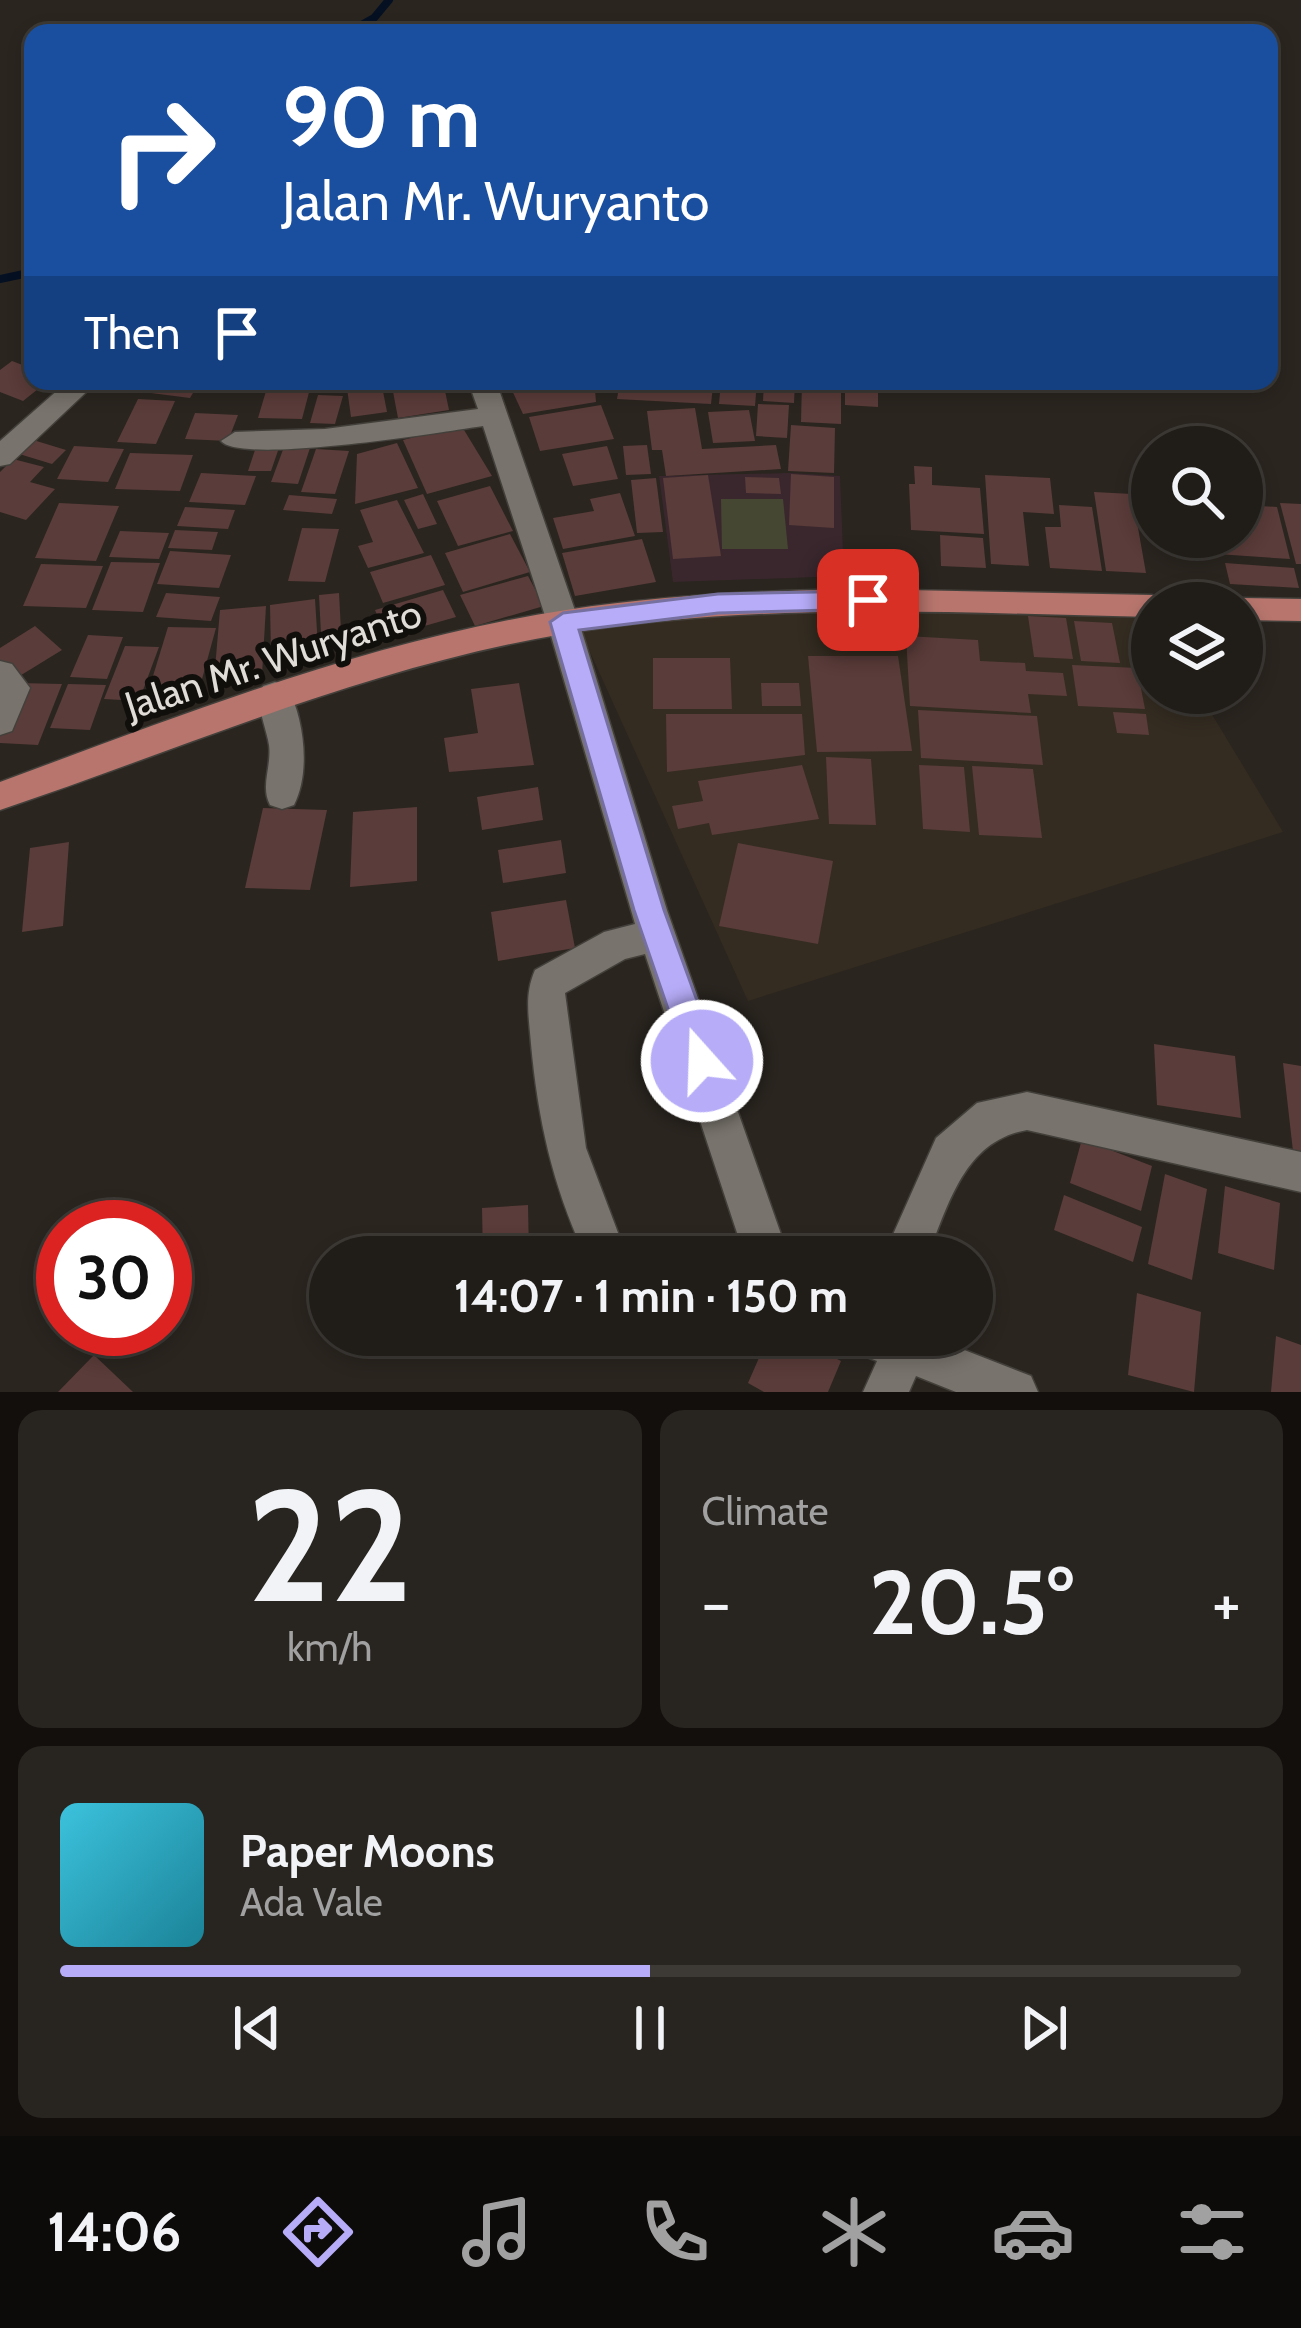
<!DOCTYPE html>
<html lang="en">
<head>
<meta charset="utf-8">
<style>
	body { margin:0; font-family:Cabin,sans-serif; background:#282520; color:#f1f3f6; height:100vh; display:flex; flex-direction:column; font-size:45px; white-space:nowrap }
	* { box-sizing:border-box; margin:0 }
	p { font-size:39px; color:#a2a1a1 }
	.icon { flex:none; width:66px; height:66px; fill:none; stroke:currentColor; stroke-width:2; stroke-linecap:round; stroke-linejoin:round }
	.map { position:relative; height:1392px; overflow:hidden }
	.panel { display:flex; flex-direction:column; gap:18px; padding:18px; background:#120f0d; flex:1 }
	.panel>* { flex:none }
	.top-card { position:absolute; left:24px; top:24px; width:1254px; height:366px; border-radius:24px; box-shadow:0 6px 18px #0003,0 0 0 3px #3d3a36; background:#1a4fa0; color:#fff; overflow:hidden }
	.tools { position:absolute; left:1131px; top:426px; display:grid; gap:24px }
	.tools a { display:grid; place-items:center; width:132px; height:132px; border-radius:50%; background:#201c17; box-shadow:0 6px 18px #0003,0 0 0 3px #3d3a36; font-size:60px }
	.speed { position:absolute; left:36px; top:1200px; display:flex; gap:24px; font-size:60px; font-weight:700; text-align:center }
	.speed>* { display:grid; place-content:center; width:156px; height:156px; border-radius:50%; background:#201c17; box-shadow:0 6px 18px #0003,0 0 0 3px #3d3a36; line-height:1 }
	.speed .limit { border:18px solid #d22; background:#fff; color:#111 }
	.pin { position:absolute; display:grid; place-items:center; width:102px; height:102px; color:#fff; margin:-51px; border-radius:24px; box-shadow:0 6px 18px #0006 }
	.me { position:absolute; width:132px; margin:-66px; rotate:340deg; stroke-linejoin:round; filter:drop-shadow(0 0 9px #0008) }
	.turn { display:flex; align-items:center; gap:42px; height:252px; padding:0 60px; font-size:54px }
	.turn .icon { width:156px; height:156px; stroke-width:2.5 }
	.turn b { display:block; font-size:84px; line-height:102px }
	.then { display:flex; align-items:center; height:114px; padding:0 60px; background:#0003; gap:24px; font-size:45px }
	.big { font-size:90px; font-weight:700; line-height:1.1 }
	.panel .tile { flex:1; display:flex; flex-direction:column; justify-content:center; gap:18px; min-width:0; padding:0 42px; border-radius:24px; background:#282520 }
	.panel .dial { align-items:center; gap:0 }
	.dial b { font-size:156px; line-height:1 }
	.song { display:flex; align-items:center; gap:36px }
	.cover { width:144px; height:144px; border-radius:18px; background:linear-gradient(135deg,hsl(190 70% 55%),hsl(190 70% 35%)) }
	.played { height:12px; border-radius:6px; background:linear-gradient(90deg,#b6acf8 50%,#3d3a36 50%) }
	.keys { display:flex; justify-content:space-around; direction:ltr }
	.heat { display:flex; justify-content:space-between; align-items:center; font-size:66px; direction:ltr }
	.panel .tiles { flex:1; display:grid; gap:18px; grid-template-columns:1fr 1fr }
	.tile:last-child { grid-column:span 2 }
	.trip { position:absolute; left:309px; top:1236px; width:684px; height:120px; border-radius:60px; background:#201c17; box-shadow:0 6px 18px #0003,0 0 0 3px #3d3a36; font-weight:700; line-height:120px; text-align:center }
	.dock { display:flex; height:192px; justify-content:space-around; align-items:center; background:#0d0b09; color:#a2a1a1 }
	.dock .icon { width:84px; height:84px }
	.dock .on { color:#b6acf8 }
	.dock b { font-size:54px; color:#f1f3f6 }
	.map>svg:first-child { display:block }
	.built { fill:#342c21 }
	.education { fill:#3a272e }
	.green { fill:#454732 }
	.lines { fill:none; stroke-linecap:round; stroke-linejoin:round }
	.stream { stroke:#051123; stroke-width:8 }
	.building { fill:#5a3c3a }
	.minor-casing { stroke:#43403b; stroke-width:3 }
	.primary-casing { stroke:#43403b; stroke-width:3 }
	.minor { fill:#78736c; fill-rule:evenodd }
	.primary { fill:#b7756d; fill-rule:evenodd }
	.route { fill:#b6acf8; stroke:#7670a1; stroke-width:3 }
	.labels { text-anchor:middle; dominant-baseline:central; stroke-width:12; stroke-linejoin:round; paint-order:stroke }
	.street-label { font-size:39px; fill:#e0ddd8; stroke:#110f0c }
</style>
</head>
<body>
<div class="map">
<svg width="1301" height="1392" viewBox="0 0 1301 1392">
	<rect width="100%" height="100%" fill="#2a251f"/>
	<polygon class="built" points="714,610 1152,616 1152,693 1199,693 1283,832 748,1001 581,632"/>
	<polygon class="education" points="790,473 840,476 844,576 673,582 659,476"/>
	<polygon class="green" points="721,499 783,499 788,549 722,549"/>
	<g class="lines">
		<g class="stream">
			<polyline points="347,33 374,18 389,0"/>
			<polyline points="0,279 33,272"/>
		</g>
	</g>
	<g class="building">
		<polygon points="12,361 33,369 33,381 48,381 23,401 0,392 0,370"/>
		<polygon points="100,381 200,381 190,398 96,386"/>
		<polygon points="269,381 312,381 302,419 258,418"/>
		<polygon points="346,381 381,381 387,412 351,417"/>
		<polygon points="391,381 460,381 461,384 444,386 449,410 398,418"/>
		<polygon points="620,381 713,386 711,404 617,399"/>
		<polygon points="721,381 757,381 755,406 719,404"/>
		<polygon points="764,381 795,381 794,403 763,401"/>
		<polygon points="802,381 841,381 841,424 801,422"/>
		<polygon points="845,381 878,381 878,407 845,405"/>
		<polygon points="510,386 595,390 596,402 523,414"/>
		<polygon points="318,395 343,396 335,424 310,423"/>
		<polygon points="138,399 175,401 156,444 117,442"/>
		<polygon points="758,404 789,405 787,438 756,436"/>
		<polygon points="601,405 614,439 540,451 529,417"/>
		<polygon points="695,408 702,449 776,445 781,469 666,476 662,450 652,450 647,411"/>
		<polygon points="749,410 755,441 713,443 708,412"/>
		<polygon points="195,413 238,415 228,441 185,439"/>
		<polygon points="461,425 492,476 427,494 403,440"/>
		<polygon points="791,425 835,428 834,473 788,471"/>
		<polygon points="30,439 66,450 52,464 16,453"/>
		<polygon points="258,441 281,442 271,471 248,471"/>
		<polygon points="397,443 418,488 355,504 357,454"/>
		<polygon points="647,445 651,474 626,475 623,446"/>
		<polygon points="74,446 124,449 108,482 57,479"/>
		<polygon points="607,446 618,479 573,486 562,454"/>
		<polygon points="284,447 310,448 298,484 271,482"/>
		<polygon points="316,449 349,451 335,494 301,492"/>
		<polygon points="130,453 193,455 180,491 115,489"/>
		<polygon points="13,459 44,467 30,482 55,489 26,520 0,512 0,472"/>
		<polygon points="914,466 932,467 932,485 980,488 984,534 911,530 909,484 915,484"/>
		<polygon points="201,473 256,476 245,505 189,502"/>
		<polygon points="791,474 834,477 834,528 789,525"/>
		<polygon points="708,475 721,556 673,559 663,478"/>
		<polygon points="985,475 1050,478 1054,514 1023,512 1029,566 991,564"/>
		<polygon points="745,477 779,478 781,494 746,493"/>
		<polygon points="656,478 663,532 637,533 631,480"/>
		<polygon points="490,486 513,531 458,546 437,501"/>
		<polygon points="1094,492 1132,494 1146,573 1106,571"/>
		<polygon points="620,493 635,536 563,549 553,518 594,511 590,499"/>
		<polygon points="423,494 437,524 418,529 404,500"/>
		<polygon points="289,495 337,499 332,514 283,510"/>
		<polygon points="397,500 424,553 368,568 358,546 373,542 360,510"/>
		<polygon points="59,503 119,506 96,561 35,558"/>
		<polygon points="1280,503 1301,504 1301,564 1296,564"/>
		<polygon points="1059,505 1092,507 1102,571 1050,568 1045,527 1061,527"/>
		<polygon points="1242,505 1277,507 1290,559 1217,554 1213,537 1242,537"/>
		<polygon points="185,507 235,510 228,529 177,526"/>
		<polygon points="302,528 339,529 325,582 288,581"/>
		<polygon points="175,530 218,532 212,550 168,548"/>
		<polygon points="120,531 169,533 159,559 109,557"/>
		<polygon points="510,534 530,572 463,592 445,553"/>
		<polygon points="940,535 983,538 986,568 941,566"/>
		<polygon points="642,539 656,582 575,596 562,553"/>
		<polygon points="170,551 231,555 219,588 157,584"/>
		<polygon points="431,555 445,585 383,603 370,572"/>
		<polygon points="111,562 160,563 143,612 92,610"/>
		<polygon points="1225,563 1294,568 1299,588 1230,584"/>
		<polygon points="41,564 103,566 86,608 23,606"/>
		<polygon points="528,576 544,606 475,626 460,595"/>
		<polygon points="443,590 456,617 386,637 375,610"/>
		<polygon points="166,593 220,597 211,621 156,617"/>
		<polygon points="339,593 341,631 321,634 319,595"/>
		<polygon points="315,599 318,647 271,653 270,605"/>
		<polygon points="266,606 262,675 214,680 220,610"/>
		<polygon points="1028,616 1066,618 1073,659 1034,657"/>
		<polygon points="1074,621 1112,623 1120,663 1081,661"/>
		<polygon points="35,626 62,650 18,677 0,660 0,648"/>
		<polygon points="168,627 216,628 199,690 149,689"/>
		<polygon points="88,635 123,637 107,679 70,677"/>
		<polygon points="906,636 978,640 980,661 1025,663 1026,671 1063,673 1067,696 1028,694 1031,713 910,706"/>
		<polygon points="125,646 159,647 139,701 104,699"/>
		<polygon points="808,656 898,656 912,751 817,752"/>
		<polygon points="653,658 730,658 732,709 653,709"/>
		<polygon points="1072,665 1137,668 1145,709 1078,706"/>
		<polygon points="18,683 62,684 38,745 0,743 0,726"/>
		<polygon points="519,683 534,765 449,772 444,738 478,733 471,689"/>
		<polygon points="761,683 799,683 801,706 762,706"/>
		<polygon points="68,684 106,685 90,730 50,728"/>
		<polygon points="918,710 1037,716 1043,765 921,758"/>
		<polygon points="1113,712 1146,714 1149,735 1117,733"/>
		<polygon points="666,714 802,714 805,755 667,772"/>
		<polygon points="826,757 871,759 876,825 829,824"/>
		<polygon points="802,765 819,819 712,835 709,823 678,829 672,806 703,801 698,781"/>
		<polygon points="919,765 964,767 970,832 923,829"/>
		<polygon points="972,766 1033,769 1042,838 979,835"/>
		<polygon points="538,787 543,820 482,830 477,797"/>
		<polygon points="417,807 417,881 350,887 353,812"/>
		<polygon points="263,808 327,810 310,890 245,888"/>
		<polygon points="561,840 566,873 503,883 498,850"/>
		<polygon points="69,842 63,926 22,932 30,848"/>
		<polygon points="738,843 833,861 818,944 719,926"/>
		<polygon points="566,900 575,948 498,961 491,912"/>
		<polygon points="1154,1044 1235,1056 1241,1118 1157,1105"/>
		<polygon points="1283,1063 1301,1066 1301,1161 1294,1160"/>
		<polygon points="1082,1139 1152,1166 1141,1211 1070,1183"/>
		<polygon points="1165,1174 1207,1189 1192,1280 1148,1264"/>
		<polygon points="1225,1186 1280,1203 1274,1270 1218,1253"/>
		<polygon points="1064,1195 1142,1227 1133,1262 1054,1230"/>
		<polygon points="528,1205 529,1257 483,1257 482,1208"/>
		<polygon points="1137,1293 1201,1312 1194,1392 1128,1375"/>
		<polygon points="581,1335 639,1335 637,1347"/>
		<polygon points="769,1335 791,1335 841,1361 828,1392 764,1392 748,1383"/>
		<polygon points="1276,1336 1301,1345 1301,1392 1271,1392"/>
		<polygon points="94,1355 133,1392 58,1392"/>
	</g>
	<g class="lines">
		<g class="minor-casing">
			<g id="minor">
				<polygon points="68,381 98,381 10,464 0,466 0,441"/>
				<path d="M468,381h28l83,241 88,288 122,347h-44l-100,-303 -20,5 -60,34 21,155 34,90 -6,15 -9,4 -21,-4c-32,-69 -46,-134 -53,-209 -2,-27 -7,-49 4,-74l69,-38 31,-8 -88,-302 -64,-196c-40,6 -242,39 -262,15l14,-9 90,-3 153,-20z"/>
				<polygon points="0,661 12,664 30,688 12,731 0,735"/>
				<path d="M275,682l12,4c17,32 24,86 7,119l-12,4 -12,-4c-10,-19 2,-39 -1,-60 -3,-19 -15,-42 -6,-59z"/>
				<path d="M1027,1092l274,60v40l-274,-62c-63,11 -78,74 -100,127h-44l53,-119 41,-35z"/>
				<polygon points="846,1335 926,1335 1031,1376 1038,1392 956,1392 916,1376 909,1392 863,1392 877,1361 852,1351"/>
			</g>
		</g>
		<g class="primary-casing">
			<g id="primary">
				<path d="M857,589l295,6 14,8h-14v14c-196,-4 -395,-16 -589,17 -196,33 -376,113 -563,176v-28c184,-68 371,-142 566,-172 97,-15 194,-19 291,-21z"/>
				<polygon points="1242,598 1301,599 1301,621 1242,620 1242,603 1230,603"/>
			</g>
		</g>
		<use href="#minor" class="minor"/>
		<use href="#primary" class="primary"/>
	</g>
	<polygon class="route" points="868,591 881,600 868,609 718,613 579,630 664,910 719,1061 714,1072 702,1077 691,1072 686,1061 634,910 550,622 563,613 718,594"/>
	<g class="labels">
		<g class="street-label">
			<text transform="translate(273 659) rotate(-18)">Jalan Mr. Wuryanto</text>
		</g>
	</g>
</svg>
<div class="tools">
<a><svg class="icon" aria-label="search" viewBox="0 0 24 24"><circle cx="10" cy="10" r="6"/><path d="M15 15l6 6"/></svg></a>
<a><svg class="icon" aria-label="layers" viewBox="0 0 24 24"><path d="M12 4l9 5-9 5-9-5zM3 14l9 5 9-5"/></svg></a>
</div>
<div class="speed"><div class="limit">30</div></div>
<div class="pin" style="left:868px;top:600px;background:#d93025"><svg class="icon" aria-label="arrive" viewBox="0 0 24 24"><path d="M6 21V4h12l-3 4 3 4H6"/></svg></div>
<svg class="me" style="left:702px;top:1061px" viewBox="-20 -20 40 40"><circle r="17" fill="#b6acf8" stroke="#fff" stroke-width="3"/><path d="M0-11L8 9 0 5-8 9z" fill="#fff"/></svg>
<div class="trip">14:07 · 1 min · 150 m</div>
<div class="top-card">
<div class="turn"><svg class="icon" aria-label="right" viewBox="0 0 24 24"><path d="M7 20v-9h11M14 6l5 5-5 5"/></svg><div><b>90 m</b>Jalan Mr. Wuryanto</div></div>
<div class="then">Then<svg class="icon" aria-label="arrive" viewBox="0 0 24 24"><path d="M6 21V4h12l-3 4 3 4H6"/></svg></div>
</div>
</div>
<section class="panel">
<div class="tiles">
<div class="tile dial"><b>22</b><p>km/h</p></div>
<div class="tile"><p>Climate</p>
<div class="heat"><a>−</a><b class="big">20.5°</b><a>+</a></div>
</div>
<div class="tile">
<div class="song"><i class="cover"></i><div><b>Paper Moons</b><p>Ada Vale</p></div></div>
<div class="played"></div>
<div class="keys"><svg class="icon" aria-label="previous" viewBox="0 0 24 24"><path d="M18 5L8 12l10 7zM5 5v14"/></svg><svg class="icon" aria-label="pause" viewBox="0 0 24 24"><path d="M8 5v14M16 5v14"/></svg><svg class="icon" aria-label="next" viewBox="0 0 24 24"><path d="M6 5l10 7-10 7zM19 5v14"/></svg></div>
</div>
</div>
</section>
<nav class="dock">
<b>14:06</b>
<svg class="icon on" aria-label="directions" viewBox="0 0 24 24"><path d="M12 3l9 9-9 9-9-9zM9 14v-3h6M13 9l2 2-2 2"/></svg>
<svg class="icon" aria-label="music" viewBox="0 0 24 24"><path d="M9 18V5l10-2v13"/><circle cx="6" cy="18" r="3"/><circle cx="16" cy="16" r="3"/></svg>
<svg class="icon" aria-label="phone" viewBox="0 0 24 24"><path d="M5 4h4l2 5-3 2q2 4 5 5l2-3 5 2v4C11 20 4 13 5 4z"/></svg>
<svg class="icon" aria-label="climate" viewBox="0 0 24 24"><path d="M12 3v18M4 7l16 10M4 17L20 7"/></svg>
<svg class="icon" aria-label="car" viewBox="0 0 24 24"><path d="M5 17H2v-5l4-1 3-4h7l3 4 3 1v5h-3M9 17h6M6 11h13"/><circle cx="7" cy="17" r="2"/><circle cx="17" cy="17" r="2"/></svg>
<svg class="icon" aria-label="filters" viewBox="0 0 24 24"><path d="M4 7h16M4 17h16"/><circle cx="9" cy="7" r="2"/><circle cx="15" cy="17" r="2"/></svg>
</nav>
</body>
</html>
